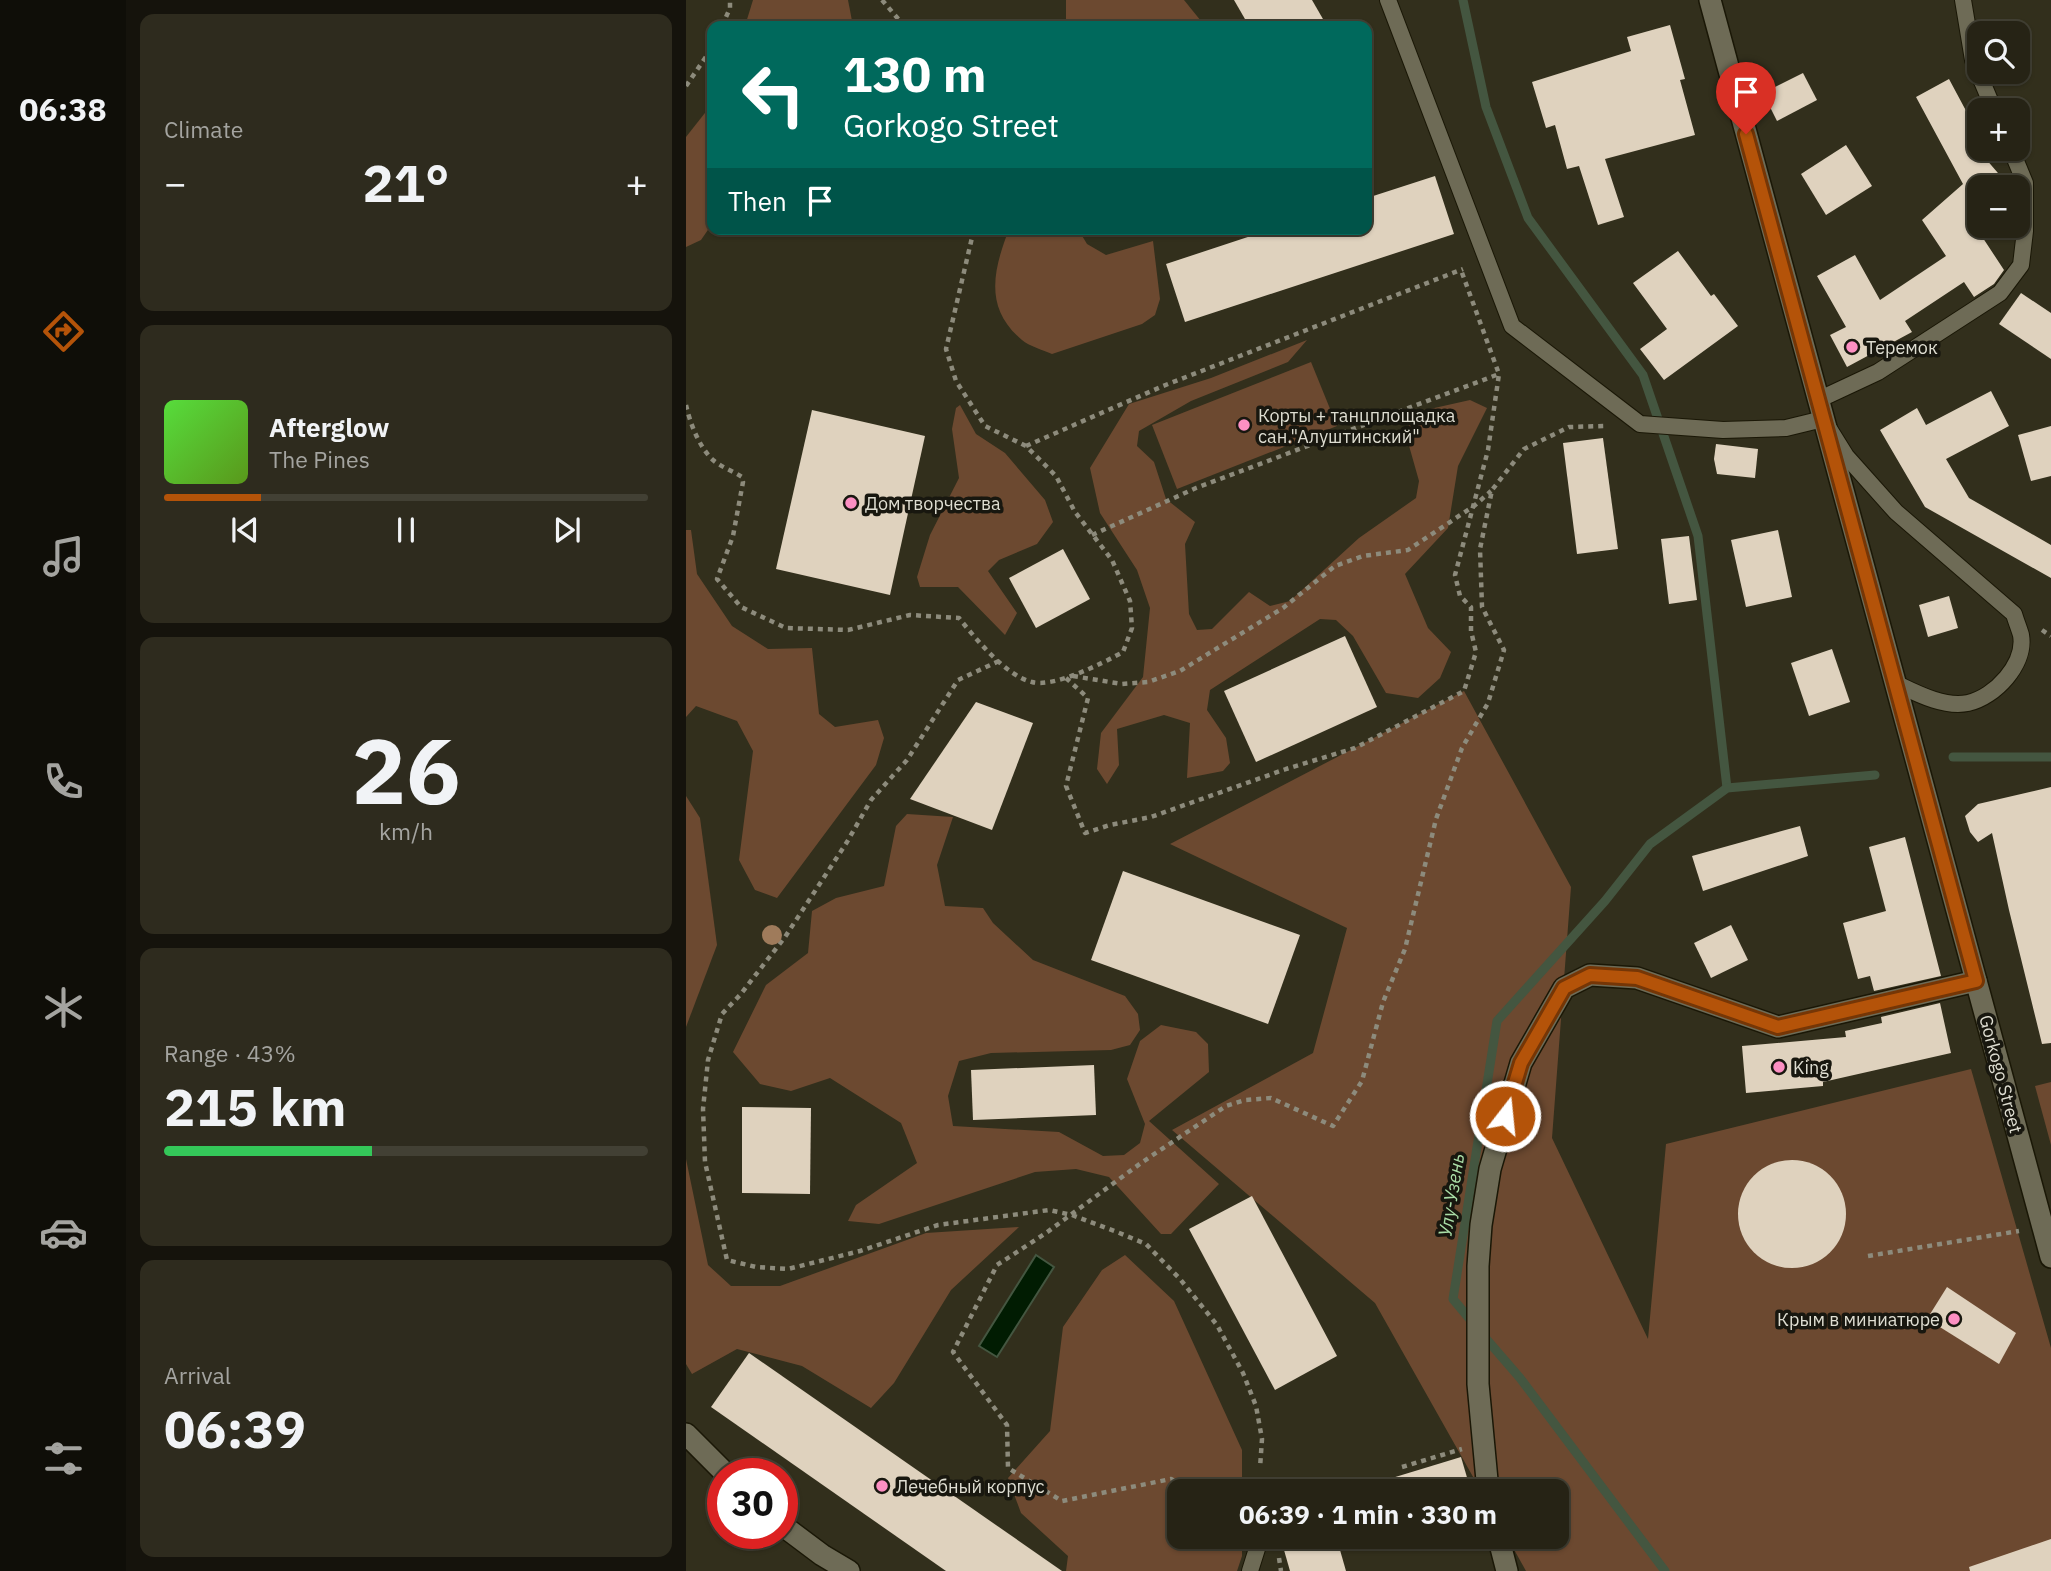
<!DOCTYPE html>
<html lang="en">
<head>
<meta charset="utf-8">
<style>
	body { margin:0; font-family:"IBM Plex Sans",sans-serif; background:#2e2b1e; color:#f1f3f6; height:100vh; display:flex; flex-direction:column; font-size:26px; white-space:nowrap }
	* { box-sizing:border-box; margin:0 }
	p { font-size:23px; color:#a4a4a0 }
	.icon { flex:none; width:38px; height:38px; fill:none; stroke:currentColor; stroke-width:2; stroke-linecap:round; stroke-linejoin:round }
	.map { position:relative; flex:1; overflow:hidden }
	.details { display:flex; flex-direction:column; gap:14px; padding:14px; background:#15130c; width:560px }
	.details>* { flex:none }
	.hud { position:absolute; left:21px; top:21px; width:665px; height:214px; border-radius:14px; box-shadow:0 2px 5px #0004,0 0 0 2px #424034; background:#00695c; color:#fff; overflow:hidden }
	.controls { position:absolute; left:1281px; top:21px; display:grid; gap:14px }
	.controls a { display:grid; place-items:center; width:63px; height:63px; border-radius:14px; background:#262315; box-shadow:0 2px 5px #0004,0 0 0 2px #424034; font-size:35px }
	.speed { position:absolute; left:21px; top:1458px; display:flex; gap:14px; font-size:35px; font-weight:700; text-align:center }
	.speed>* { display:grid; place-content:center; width:91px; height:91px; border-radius:50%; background:#262315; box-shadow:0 2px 5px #0004,0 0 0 2px #424034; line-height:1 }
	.speed .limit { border:10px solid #d22; background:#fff; color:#111 }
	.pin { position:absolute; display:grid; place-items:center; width:60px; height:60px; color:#fff; margin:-72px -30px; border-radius:50% 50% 50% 0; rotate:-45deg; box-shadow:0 0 7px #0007 }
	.pin .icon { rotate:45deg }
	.me { position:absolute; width:77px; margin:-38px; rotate:16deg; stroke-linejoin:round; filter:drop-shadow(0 0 5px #0008) }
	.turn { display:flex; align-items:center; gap:24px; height:147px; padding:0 21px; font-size:32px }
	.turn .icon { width:91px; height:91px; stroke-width:2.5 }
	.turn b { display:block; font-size:49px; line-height:60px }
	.then { display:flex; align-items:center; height:66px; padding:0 21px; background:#0003; gap:14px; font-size:26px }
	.big { font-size:52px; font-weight:700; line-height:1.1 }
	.details .tile { flex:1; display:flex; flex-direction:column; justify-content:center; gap:10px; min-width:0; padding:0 24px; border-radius:14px; background:#2e2b1e }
	.details .dial { align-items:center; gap:0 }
	.dial b { font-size:91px; line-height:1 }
	.song { display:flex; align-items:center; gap:21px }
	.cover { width:84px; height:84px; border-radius:10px; background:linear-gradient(135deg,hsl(110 70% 55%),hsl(90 70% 35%)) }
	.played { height:7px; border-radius:4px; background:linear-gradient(90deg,#b45309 20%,#424034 20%) }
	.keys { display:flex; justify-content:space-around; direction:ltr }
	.heat { display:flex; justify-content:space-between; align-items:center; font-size:38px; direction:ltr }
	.charge { height:10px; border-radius:5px; background:linear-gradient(90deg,#34c759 43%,#424034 0) }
	.trip { position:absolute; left:481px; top:1479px; width:402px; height:70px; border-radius:14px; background:#262315; box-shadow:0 2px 5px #0004,0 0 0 2px #424034; font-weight:700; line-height:70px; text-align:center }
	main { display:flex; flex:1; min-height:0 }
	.tab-bar { display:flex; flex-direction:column; width:126px; justify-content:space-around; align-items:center; background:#0f0e08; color:#a4a4a0 }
	.tab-bar .icon { width:49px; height:49px }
	.tab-bar .on { color:#b45309 }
	.tab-bar b { font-size:32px; color:#f1f3f6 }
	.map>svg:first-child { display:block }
	.green { fill:#6c4930 }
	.water { fill:#011c02; stroke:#445640; stroke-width:2 }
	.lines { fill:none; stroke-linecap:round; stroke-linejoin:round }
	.stream { stroke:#445640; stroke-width:9 }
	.building { fill:#dfd2be }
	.service-casing { stroke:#1a1706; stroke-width:18 }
	.minor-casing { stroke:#1a1706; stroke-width:24 }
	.secondary-casing { stroke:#1a1706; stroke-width:24 }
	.path { stroke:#8d8b7c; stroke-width:4.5; stroke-dasharray:5 5; stroke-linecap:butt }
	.service { stroke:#6e6b56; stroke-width:16 }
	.minor { stroke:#6e6b56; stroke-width:21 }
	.secondary { stroke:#6e6b56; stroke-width:21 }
	.tree { fill:#9f7b5b }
	.route-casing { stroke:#753606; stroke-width:18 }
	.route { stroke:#b45309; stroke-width:12 }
	.poi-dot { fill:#fc8fc2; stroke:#18170f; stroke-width:2.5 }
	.labels { text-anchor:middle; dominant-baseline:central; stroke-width:7; stroke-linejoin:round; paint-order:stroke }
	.poi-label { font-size:18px; fill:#dfded2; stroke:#18170f; text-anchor:start }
	.street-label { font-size:18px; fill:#dfded2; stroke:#18170f }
	.water-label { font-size:19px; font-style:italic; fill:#aadea7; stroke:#18170f }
</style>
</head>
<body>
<main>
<nav class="tab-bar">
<b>06:38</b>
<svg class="icon on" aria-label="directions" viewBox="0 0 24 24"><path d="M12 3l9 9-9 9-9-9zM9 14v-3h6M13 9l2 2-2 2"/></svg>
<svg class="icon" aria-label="music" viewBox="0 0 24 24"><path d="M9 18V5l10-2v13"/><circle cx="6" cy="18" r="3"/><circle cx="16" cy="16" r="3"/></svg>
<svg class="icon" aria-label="phone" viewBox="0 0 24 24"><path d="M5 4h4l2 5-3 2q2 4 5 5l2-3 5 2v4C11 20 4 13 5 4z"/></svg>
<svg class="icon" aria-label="climate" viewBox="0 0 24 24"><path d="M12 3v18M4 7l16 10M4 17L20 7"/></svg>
<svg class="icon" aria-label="car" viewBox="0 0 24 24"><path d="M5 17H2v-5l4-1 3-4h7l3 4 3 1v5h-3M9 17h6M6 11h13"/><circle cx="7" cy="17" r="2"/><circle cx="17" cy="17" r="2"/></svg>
<svg class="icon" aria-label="filters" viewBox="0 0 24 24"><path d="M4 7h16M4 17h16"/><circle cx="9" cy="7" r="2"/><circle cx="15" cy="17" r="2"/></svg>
</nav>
<section class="details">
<div class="tile"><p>Climate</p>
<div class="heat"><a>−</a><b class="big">21°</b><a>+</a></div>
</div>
<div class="tile">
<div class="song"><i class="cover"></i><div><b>Afterglow</b><p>The Pines</p></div></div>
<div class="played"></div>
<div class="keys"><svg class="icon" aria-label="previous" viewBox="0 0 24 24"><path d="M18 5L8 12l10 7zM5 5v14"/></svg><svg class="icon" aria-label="pause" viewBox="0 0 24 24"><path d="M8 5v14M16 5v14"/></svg><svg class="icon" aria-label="next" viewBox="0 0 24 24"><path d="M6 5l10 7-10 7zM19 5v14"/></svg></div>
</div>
<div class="tile dial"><b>26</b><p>km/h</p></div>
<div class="tile"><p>Range · 43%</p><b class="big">215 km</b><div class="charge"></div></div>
<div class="tile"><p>Arrival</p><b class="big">06:39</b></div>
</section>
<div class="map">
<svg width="1365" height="1571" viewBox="0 0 1365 1571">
	<rect width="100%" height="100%" fill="#322f1c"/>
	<g class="green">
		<polygon points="67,0 162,0 167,26 59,26"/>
		<polygon points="380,0 498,0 519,26 380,26"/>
		<polygon points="26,104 26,224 15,240 0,247 0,137"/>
		<path d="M323,229h69l9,15 19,11 47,-14 7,58 -5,16 -13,9 -90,30c-9,-4 -23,-8 -30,-14 -38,-32 -29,-69 -13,-111z"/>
		<polygon points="621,340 602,362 505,401 453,431 451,446 468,462 480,499 509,522 499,544 503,614 511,630 526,629 563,592 584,606 604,601 673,538 730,498 733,481 720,435 726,413 784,400 801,408 772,466 762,528 719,574 742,628 765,652 754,678 732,698 700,693 667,636 650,620 634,619 524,690 521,710 540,738 544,763 537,771 501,778 504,723 478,715 431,729 433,765 421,784 411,769 415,733 457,677 464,608 451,570 414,513 404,468 443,404 525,378"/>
		<polygon points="625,362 651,426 491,489 466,425"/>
		<polygon points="274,405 290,434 319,453 359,500 367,522 351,544 313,560 302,571 331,613 319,635 272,587 234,587 231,577 244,535 273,478 266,429 270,408"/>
		<polygon points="0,530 5,530 11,574 46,626 82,649 126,648 133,714 149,727 192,720 198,738 190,765 91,898 69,890 53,860 67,751 51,721 10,706 0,717"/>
		<polygon points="778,691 885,887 866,1138 962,1339 980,1144 1285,1069 1365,1348 1365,1571 840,1571 821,1537 872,1536 872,1491 795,1491 689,1303 486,1130 627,1053 661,928 484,844"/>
		<polygon points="0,796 14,818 31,945 0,1027"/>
		<polygon points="221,814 267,817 251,865 259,906 297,908 307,923 347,960 439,996 452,1014 454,1030 444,1045 425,1050 305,1053 273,1061 262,1096 267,1126 373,1132 417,1156 438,1155 454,1143 459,1124 441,1079 454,1041 475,1025 510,1032 522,1044 523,1072 463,1121 533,1184 485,1234 475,1234 423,1177 390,1169 349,1172 193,1224 162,1221 170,1205 231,1163 215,1123 144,1078 105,1091 74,1084 47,1052 80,985 122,953 126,911 150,898 198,886 210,826"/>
		<polygon points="1365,1082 1365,1145 1349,1086"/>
		<polygon points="0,1159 22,1265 45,1286 94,1286 240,1233 333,1227 265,1290 208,1383 185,1408 116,1366 51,1349 6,1374 0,1364"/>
		<polygon points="439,1255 488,1301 556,1450 556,1491 494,1491 494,1536 556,1537 556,1556 551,1571 380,1571 382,1556 335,1513 322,1478 364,1431 377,1327 416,1270"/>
	</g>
	<polygon class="water" points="350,1255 368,1267 311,1357 293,1346"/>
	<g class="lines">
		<g class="stream">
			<polyline points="777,0 800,107 842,218 957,375 1012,536 1041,788"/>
			<polyline points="1267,757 1365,757"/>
			<polyline points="787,1323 767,1299 811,1021 919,901 964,844 1041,788 1189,775"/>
			<polyline points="796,1334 834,1378 979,1571"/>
		</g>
	</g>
	<g class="building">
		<polygon points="548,0 626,0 641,26 563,26"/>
		<polygon points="984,25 999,79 994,80 1009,135 919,159 938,217 912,225 893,166 881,169 869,125 860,128 846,82 945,51 941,37"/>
		<polygon points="1117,73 1131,100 1091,121 1077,93"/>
		<polygon points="1263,79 1293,135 1293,151 1324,187 1293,187 1293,232 1318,270 1308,284 1288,297 1278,282 1219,321 1226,332 1161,367 1144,335 1160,327 1131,276 1169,255 1194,300 1260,256 1236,220 1277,184 1230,97"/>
		<polygon points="1160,145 1186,186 1140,215 1115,174"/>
		<polygon points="749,176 768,234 499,322 480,264 586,229 681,229 681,198"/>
		<polygon points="992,251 1025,296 1028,294 1052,326 978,380 954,349 981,329 947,283"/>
		<polygon points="1335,293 1365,313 1365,359 1313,324"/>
		<polygon points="1305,391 1323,426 1260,459 1283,498 1365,545 1365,578 1239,507 1194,430 1231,408 1240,425"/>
		<polygon points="126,410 239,436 204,595 90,569"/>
		<polygon points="1365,426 1365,476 1345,481 1332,435"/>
		<polygon points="917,438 932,549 891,554 877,443"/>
		<polygon points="1030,444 1072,449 1069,478 1031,474 1028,459"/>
		<polygon points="1092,530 1106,597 1060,607 1045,540"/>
		<polygon points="1003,536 1011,600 983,604 975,539"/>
		<polygon points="377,549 404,599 350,628 323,578"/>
		<polygon points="1263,596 1272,628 1242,637 1233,605"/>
		<polygon points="659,636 691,707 570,762 538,691"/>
		<polygon points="1146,649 1164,702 1123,716 1105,663"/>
		<polygon points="290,702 347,723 306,830 224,799"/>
		<polygon points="1365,787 1365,1043 1356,1044 1323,910 1306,833 1292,842 1284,832 1279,816 1292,804"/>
		<polygon points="1114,826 1122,856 1017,891 1006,856"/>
		<polygon points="1219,837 1255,976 1188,991 1184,976 1172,979 1157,923 1200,911 1183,847"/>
		<polygon points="437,871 614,935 582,1024 405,960"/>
		<polygon points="1045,925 1062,960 1025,978 1008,943"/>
		<polygon points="1254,1003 1265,1053 1137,1082 1137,1086 1060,1093 1056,1046 1160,1037 1159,1031 1196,1023 1195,1017"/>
		<polygon points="408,1065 410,1115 287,1120 285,1070"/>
		<polygon points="56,1107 125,1108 124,1194 56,1193"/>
		<circle cx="1106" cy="1214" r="54"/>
		<polygon points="566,1196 651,1356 589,1390 503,1229"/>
		<polygon points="1261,1287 1330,1333 1313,1364 1241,1319"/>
		<polygon points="63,1353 376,1571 260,1571 25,1407"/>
		<polygon points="775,1457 785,1491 684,1491 683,1485"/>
		<polygon points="594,1536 650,1536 660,1571 604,1571"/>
		<polygon points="1365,1539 1365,1571 1284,1571 1283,1567"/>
	</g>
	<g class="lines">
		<g class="service-casing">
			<g id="service">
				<path d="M702,0l124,326 128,98 83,6 63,-2 37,-9 23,37 50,56 118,102c2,7 5,14 7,21 5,29 -26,62 -53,68 -24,5 -52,-10 -73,-20"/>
				<polyline points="1277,0 1287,60 1308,110"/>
				<polyline points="1132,400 1192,372 1314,293 1335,265 1339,231 1339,183 1325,149"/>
				<polyline points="572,1489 572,1491"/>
				<polyline points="564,1571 575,1536"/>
			</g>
		</g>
		<g class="minor-casing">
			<g id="minor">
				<polyline points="0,1434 40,1474"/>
				<polyline points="802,1491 792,1384 792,1266 795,1225 804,1169 835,1063 878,988 904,975 951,978 1092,1027 1290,981"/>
				<polyline points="96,1525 136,1555 163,1571"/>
				<polyline points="812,1536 821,1571"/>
			</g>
		</g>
		<g class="secondary-casing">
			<polyline id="secondary" points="1024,0 1365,1257"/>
		</g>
		<g class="path">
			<polyline points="196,0 214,21 221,26"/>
			<polyline points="36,26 44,8 44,0"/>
			<polyline points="0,86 26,48"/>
			<path d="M0,405c4,18 13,42 27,55 8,7 20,11 29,17l1,5 -10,54 -16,43 24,28 45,21 62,2 62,-15 49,3c16,20 47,58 73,64 22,6 71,-19 91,-30l9,-24 -2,-27 -18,-41 -37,-48 -19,-36 -30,-30 -41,-20 -29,-45 -10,-32 28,-120"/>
			<polyline points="340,446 477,386 777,269"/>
			<polyline points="406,535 510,488 813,374"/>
			<polyline points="1356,630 1365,636"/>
			<polyline points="313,661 272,680 221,760 185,800 161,842 99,937 54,995 36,1014 22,1060 17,1109 19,1162 41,1260 70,1267 102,1269 174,1251 252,1225 363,1210 386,1215 431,1232 460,1244 494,1279 531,1325 557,1373 570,1406 576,1439 574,1468"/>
			<polyline points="387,676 436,684 462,682 494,671 597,608 649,566 677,556 722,550 788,506 805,491"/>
			<polyline points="380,678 402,698 380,786 399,833 424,825 465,817 600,769 669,748 778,691 790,652 785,631 785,607 774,596 769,575 802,450 813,374 775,270"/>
			<polyline points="1182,1256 1333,1231"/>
			<polyline points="716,1467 776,1449"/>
			<polyline points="506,1491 485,1479 376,1501 322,1468 321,1425 267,1352 311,1265 360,1233 455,1163 540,1106 559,1100 585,1098 647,1126 676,1081 697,1002 719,949 750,819 776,748 802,703 818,650 796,607 794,549 806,490 838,449 883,427 919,426"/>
			<polyline points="593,1558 595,1571"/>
		</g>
		<use href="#service" class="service"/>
		<use href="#minor" class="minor"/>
		<use href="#secondary" class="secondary"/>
	</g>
	<circle class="tree" cx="86" cy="935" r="10"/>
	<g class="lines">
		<g class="route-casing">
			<polyline id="route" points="819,1116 835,1063 878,988 904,975 951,978 1092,1027 1290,981 1060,134"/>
		</g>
		<use href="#route" class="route"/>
	</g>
	<g class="poi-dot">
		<circle cx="1166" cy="347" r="7"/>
		<circle cx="558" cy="425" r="7"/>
		<circle cx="165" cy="503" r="7"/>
		<circle cx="1093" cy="1067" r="7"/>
		<circle cx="1268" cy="1319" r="7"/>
		<circle cx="196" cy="1486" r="7"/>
	</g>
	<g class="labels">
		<g class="poi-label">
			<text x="1180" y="347">Теремок</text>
			<text x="572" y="415">Корты + танцплощадка<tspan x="572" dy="21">сан."Алуштинский"</tspan></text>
			<text x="179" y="503">Дом творчества</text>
			<text x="1107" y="1067">King</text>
			<text x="1254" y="1319" text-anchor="end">Крым в миниатюре</text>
			<text x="210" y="1486">Лечебный корпус</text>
		</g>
		<g class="street-label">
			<text transform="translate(1315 1074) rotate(75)">Gorkogo Street</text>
		</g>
		<g class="water-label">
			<text transform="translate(765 1195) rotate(-81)">Улу-Узень</text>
		</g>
	</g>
</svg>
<div class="controls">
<a><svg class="icon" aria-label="search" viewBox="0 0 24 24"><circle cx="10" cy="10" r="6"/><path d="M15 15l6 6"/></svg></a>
<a>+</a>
<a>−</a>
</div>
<div class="speed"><div class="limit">30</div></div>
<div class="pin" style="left:1060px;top:134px;background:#d93025"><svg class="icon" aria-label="arrive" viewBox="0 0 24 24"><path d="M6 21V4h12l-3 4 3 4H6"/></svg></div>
<svg class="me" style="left:819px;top:1116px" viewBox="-20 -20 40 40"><circle r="17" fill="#b45309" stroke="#fff" stroke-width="3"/><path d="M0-11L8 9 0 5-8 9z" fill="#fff"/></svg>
<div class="trip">06:39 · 1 min · 330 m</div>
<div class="hud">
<div class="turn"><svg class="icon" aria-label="left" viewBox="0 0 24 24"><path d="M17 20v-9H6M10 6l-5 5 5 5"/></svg><div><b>130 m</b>Gorkogo Street</div></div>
<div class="then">Then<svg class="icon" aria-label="arrive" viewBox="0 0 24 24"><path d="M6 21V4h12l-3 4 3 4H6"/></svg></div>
</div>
</div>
</main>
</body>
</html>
